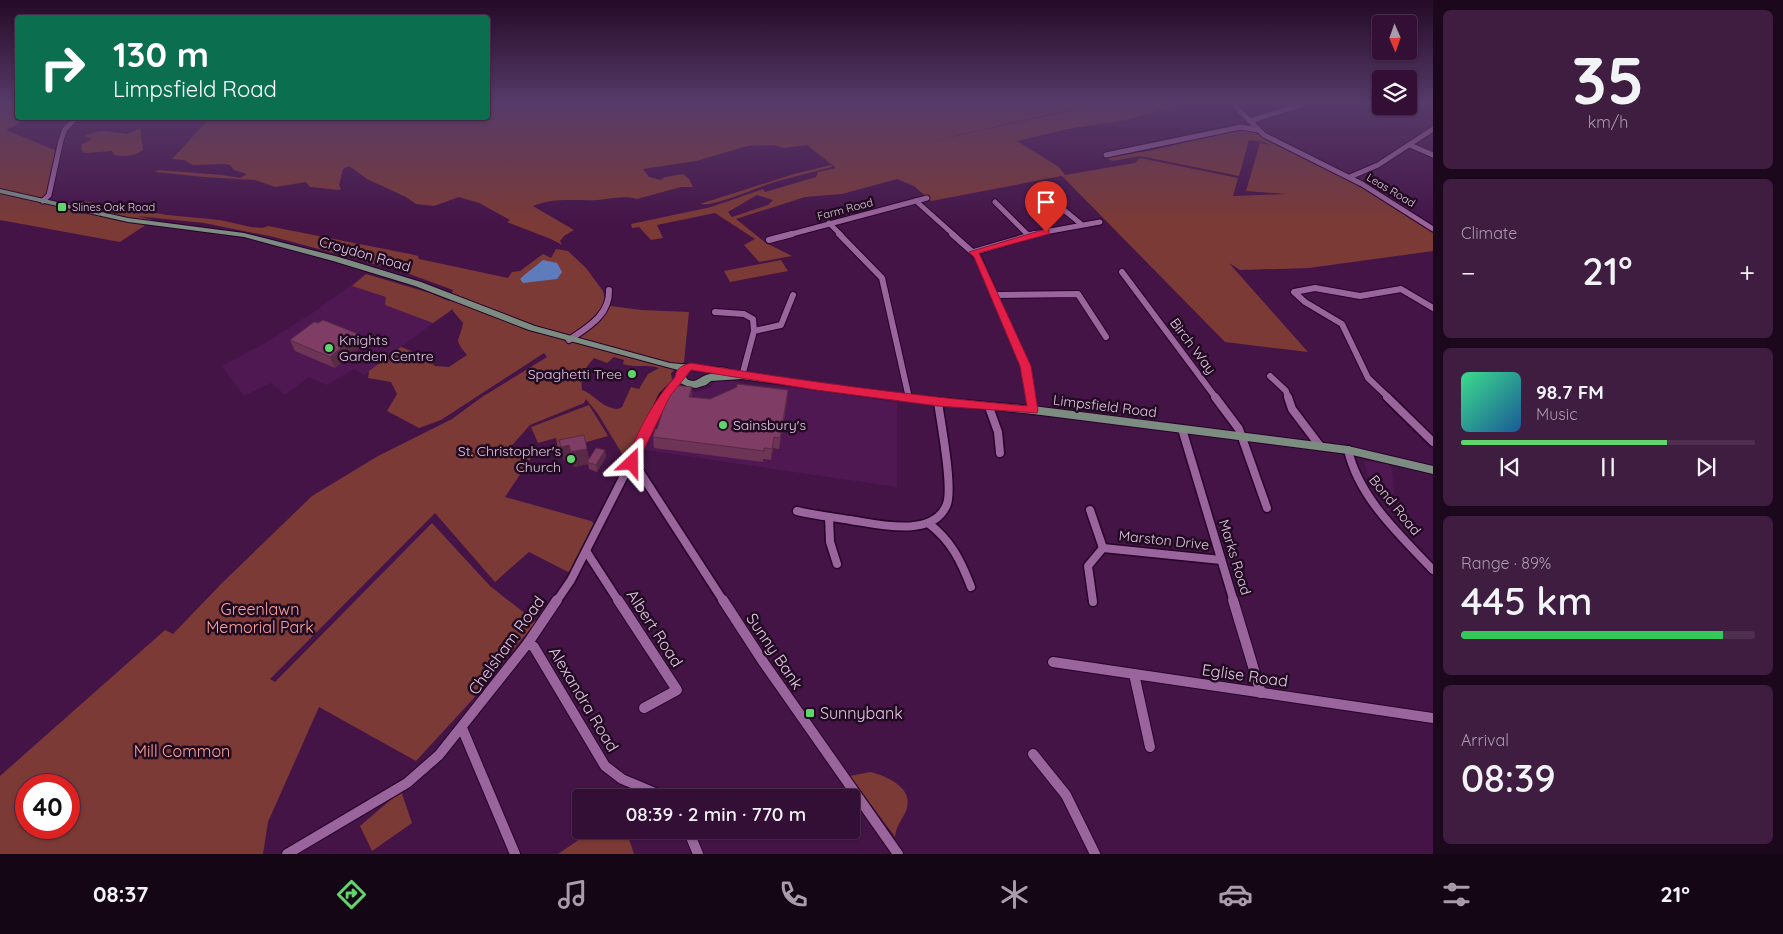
<!DOCTYPE html>
<html lang="en">
<head>
<meta charset="utf-8">
<style>
	body { margin:0; font-family:Quicksand,sans-serif; background:#3e1d41; color:#f1f3f6; height:100vh; display:flex; flex-direction:column; font-size:19px; white-space:nowrap }
	* { box-sizing:border-box; margin:0 }
	p { font-size:16px; color:#a99cad }
	.icon { flex:none; width:28px; height:28px; fill:none; stroke:currentColor; stroke-width:2; stroke-linecap:round; stroke-linejoin:round }
	.map { position:relative; flex:1; overflow:hidden }
	.drawer { display:flex; flex-direction:column; gap:10px; padding:10px; background:#1c081d; width:350px }
	.drawer>* { flex:none }
	.hud { position:absolute; left:15px; top:15px; width:475px; height:105px; border-radius:5px; box-shadow:0 1px 4px #0004,0 0 0 1px #4e2f50; background:#0b6e4f; color:#fff; overflow:hidden }
	.needle { width:32px; rotate:178deg }
	.tools { position:absolute; left:1372px; top:15px; display:grid; gap:10px }
	.tools a { display:grid; place-items:center; width:45px; height:45px; border-radius:5px; background:#330f35; box-shadow:0 1px 4px #0004,0 0 0 1px #4e2f50; font-size:25px }
	.speed { position:absolute; left:15px; top:774px; display:flex; gap:10px; font-size:25px; font-weight:700; text-align:center }
	.speed>* { display:grid; place-content:center; width:65px; height:65px; border-radius:50%; background:#330f35; box-shadow:0 1px 4px #0004,0 0 0 1px #4e2f50; line-height:1 }
	.speed .limit { border:8px solid #d22; background:#fff; color:#111 }
	.pin { position:absolute; display:grid; place-items:center; width:42px; height:42px; color:#fff; margin:-51px -21px; border-radius:50% 50% 50% 0; rotate:-45deg; box-shadow:0 0 5px #0007 }
	.pin .icon { rotate:45deg }
	.me { position:absolute; width:55px; margin:-28px; rotate:23deg; stroke-linejoin:round; filter:drop-shadow(0 0 4px #0008) }
	.turn { display:flex; align-items:center; gap:18px; height:105px; padding:0 15px; font-size:22px }
	.turn .icon { width:65px; height:65px; stroke-width:2.5 }
	.turn b { display:block; font-size:35px; line-height:42px }
	.big { font-size:38px; font-weight:600; line-height:1.1 }
	.drawer .card { flex:1; display:flex; flex-direction:column; justify-content:center; gap:8px; min-width:0; padding:0 18px; border-radius:8px; background:#3e1d41 }
	.drawer .dial { align-items:center; gap:0 }
	.dial b { font-size:65px; line-height:1 }
	.song { display:flex; align-items:center; gap:15px }
	.cover { width:60px; height:60px; border-radius:8px; background:linear-gradient(135deg,hsl(150 70% 55%),hsl(210 70% 35%)) }
	.played { height:5px; border-radius:2px; background:linear-gradient(90deg,#60d56b 70%,#4e2f50 70%) }
	.keys { display:flex; justify-content:space-around; direction:ltr }
	.heat { display:flex; justify-content:space-between; align-items:center; font-size:28px; direction:ltr }
	.charge { height:8px; border-radius:4px; background:linear-gradient(90deg,#34c759 89%,#4e2f50 0) }
	.trip { position:absolute; left:572px; top:789px; width:288px; height:50px; border-radius:5px; background:#330f35; box-shadow:0 1px 4px #0004,0 0 0 1px #4e2f50; font-weight:600; line-height:50px; text-align:center }
	.dock { display:flex; height:80px; justify-content:space-around; align-items:center; background:#140615; color:#a99cad }
	.dock .icon { width:35px; height:35px }
	.dock .on { color:#60d56b }
	.dock b { font-size:22px; color:#f1f3f6 }
	main { display:flex; flex:1; min-height:0 }
	.map>svg:first-child { display:block }
	.built { fill:#4f1852 }
	.green { fill:#7b3a36; fill-rule:evenodd }
	.water { fill:#5e7bbc }
	.lines { fill:none; stroke-linecap:round; stroke-linejoin:round }
	.minor-far3-casing { stroke:#250228; stroke-width:7 }
	.minor-far2-casing { stroke:#250228; stroke-width:8 }
	.minor-far1-casing { stroke:#250228; stroke-width:11 }
	.minor-casing { stroke:#250228; stroke-width:12 }
	.major-casing { stroke:#250228; stroke-width:2 }
	.minor-far3 { stroke:#9a659c; stroke-width:5 }
	.minor-far2 { stroke:#9a659c; stroke-width:6 }
	.minor-far1 { stroke:#9a659c; stroke-width:8 }
	.minor { stroke:#9a659c; stroke-width:10 }
	.major { fill:#7d8c80; fill-rule:evenodd }
	.wall { fill:#6d3456 }
	.shaded-wall { fill:#592a46 }
	.building { fill:#7f3c64; stroke:#592a46 }
	.route { fill:#e11d48; stroke:#92132f }
	.poi-dot { fill:#60d56b; stroke:#200b21; stroke-width:2 }
	.labels { text-anchor:middle; dominant-baseline:central; stroke-width:5; stroke-linejoin:round; paint-order:stroke }
	.far-street-label { font-size:11px; fill:#e3c6e4; stroke:#200b21 }
	.far-poi-label { font-size:11px; fill:#e3c6e4; stroke:#200b21; text-anchor:start }
	.street-label { font-size:14px; fill:#e3c6e4; stroke:#200b21 }
	.poi-label { font-size:14px; fill:#e3c6e4; stroke:#200b21; text-anchor:start }
	.near-park-label { font-size:16px; fill:#fca29a; stroke:#200b21 }
	.near-street-label { font-size:16px; fill:#e3c6e4; stroke:#200b21 }
	.near-poi-label { font-size:16px; fill:#e3c6e4; stroke:#200b21; text-anchor:start }
</style>
</head>
<body>
<main>
<div class="map">
<svg width="1433" height="854" viewBox="0 0 1433 854">
	<rect width="100%" height="100%" fill="#441447"/>
	<g class="built">
		<polygon points="366,274 453,308 364,375 354,369 327,385 308,377 285,395 271,383 244,396 222,366 267,342 314,312"/>
		<polygon points="727,380 746,384 795,388 897,402 897,487 645,450 668,402 690,391 696,392 711,387 715,381"/>
		<polygon points="1364,461 1388,464 1392,469 1394,493 1383,496 1373,491"/>
	</g>
	<g class="green">
		<path d="M0,103h17l1,15h12l-24,12 49,20 -6,50 40,7 -11,-3 5,-3 85,14 52,5 31,7 11,1 6,-2 142,28 8,2 1,3 89,19 4,-6 8,-1 23,-17 8,4 5,-9 12,2 18,17 17,23 2,9 -2,5 38,5 48,2 -5,50 -13,11 1,7 -13,13 -32,69 -29,-48 -12,-15 -2,4 -54,22 -24,27 25,6 -26,39 86,24 4,3 -25,49 -41,-21 -34,30 -60,-69 -165,166 5,3 157,-159 58,63 46,36 -64,78 -56,61 -97,-54 -51,115 -5,32h-263v-78l165,-146 8,4 49,-51 90,-87 66,-40 74,-37 30,-22 65,-40 -3,-4 -103,67 -22,8 -32,-17 10,-17 -6,-12 -23,-4 1,-7 32,-24 23,9 11,10 14,1 18,-12c-15,-18 -7,-13 -4,-32l-10,-12v-2l-20,14 -48,-18 1,-8 -34,-11 14,-12 64,19 19,8 4,-11 -49,-18 -130,-35 -70,-14 -67,-7 16,4 -33,22 -120,-22zM614,357l10,3 -1,4c12,4 24,0 36,4l-11,6 -9,15 -8,-2 -9,20 -4,2c-17,-1 -22,-14 -36,-19 -2,-13 3,-22 12,-32l13,5zM26,785h43v43h-43z"/>
		<path d="M488,103h610l-182,42 188,-42h83l-62,17 -58,9 -50,12 42,26 6,8 70,-12 5,-5 98,20 -5,18 54,-2 -41,-3 14,-48 10,2 -6,-3 -15,-2 -10,36 -99,-20 -28,5 -5,-3 46,-8 90,-21 11,3 119,61 60,38v20l-124,17 -69,2 -11,-7 79,89 -83,-10 -163,-166 -131,25 -17,-15 -17,-7 -55,15 -37,3 -69,22 30,24 26,13 -33,6 -15,-17 11,-6 -40,-26 -58,12 6,13 -12,2 -12,-13 -7,1 -1,-4 80,-17 52,-18 2,3 51,-15 2,-5 18,-4 -29,-23 -23,3 -10,-3 -27,1 -51,15 -53,8 6,8 12,3 4,-3 18,-3 6,5 4,8h-12l-44,12c-12,-4 -26,0 -39,1 -22,1 -44,-3 -65,6l41,24 -10,6 -4,5 2,4 -11,-6 -44,-17 3,-2 -31,-17 -20,-6 -25,9 -18,-2 -10,-7 -39,-18 -18,-13 -6,3 -4,16 2,4 -2,1 -29,-3 -4,-5 -31,5 -20,-7 -51,-3 -49,-5 3,-2 64,5 18,3 7,-4 -13,-4 -4,-5 -5,-1 -32,1 -9,-5 -12,-1 38,-41h168l-7,7 9,-7h108zM757,195l16,5 -5,5 -36,12 -4,-5z"/>
		<path d="M140,128l3,22c-9,6 -17,7 -29,5l-2,-4 -28,2 -3,-4 1,-5 10,-5 -7,-3 9,-4 11,-1 22,3z"/>
		<path d="M831,165l1,2c-18,5 -36,9 -54,14 -15,4 -65,27 -78,23l94,-30z"/>
		<polygon points="781,260 788,271 730,282 724,271"/>
		<polygon points="589,405 608,436 558,450 556,438 538,443 531,427"/>
		<path d="M870,772c17,4 45,16 36,39 -4,9 -10,15 -11,26l-45,-61z"/>
		<polygon points="401,791 412,823 372,851 360,826"/>
		<polygon points="593,830 626,830 634,854 558,854"/>
	</g>
	<path class="water" d="M543,260l14,3 5,9 -5,7 -34,4 -3,-4c7,-7 15,-12 23,-19z"/>
	<g class="lines">
		<g class="minor-far3-casing">
			<g id="minor-far3">
				<polyline points="1232,103 1264,135 1362,184 1433,229"/>
				<polyline points="1250,121 1306,103"/>
				<polyline points="1410,145 1433,155"/>
				<polyline points="1106,155 1241,127 1258,130"/>
				<polyline points="1350,177 1378,165 1433,129"/>
				<polyline points="1041,191 1081,224"/>
				<polyline points="43,201 49,195 61,140 65,129 76,118"/>
				<polyline points="916,201 954,235"/>
				<polyline points="995,202 1028,235"/>
				<polyline points="829,223 841,235"/>
				<polyline points="788,235 927,198"/>
				<polyline points="1028,235 1100,222"/>
			</g>
		</g>
		<g class="minor-far2-casing">
			<g id="minor-far2">
				<polyline points="839,234 882,278 909,398"/>
				<polyline points="952,234 978,257 1026,366 1031,398"/>
				<polyline points="769,240 792,234"/>
				<polyline points="974,252 1035,234"/>
				<polyline points="1122,272 1216,398"/>
				<polyline points="995,295 1078,294 1106,337"/>
				<polyline points="715,312 744,314 753,319 754,331"/>
				<path d="M569,340c19,-13 41,-25 40,-50"/>
				<polyline points="742,376 754,331 781,325 793,295"/>
				<polyline points="1270,376 1286,391 1288,398"/>
				<polyline points="664,398 681,378"/>
				<polyline points="1389,398 1368,378 1342,324 1305,302 1294,292 1315,288 1360,296 1401,289 1433,308"/>
			</g>
		</g>
		<g class="minor-far1-casing">
			<g id="minor-far1">
				<polyline points="1031,397 1033,410"/>
				<polyline points="1215,397 1239,429 1267,508"/>
				<polyline points="1288,397 1292,409 1320,446"/>
				<polyline points="1387,397 1433,442"/>
				<polyline points="989,407 998,432 1000,453"/>
				<polyline points="1182,429 1234,602"/>
				<path d="M1348,450c11,48 52,85 85,120"/>
				<polyline points="632,463 636,466 724,602"/>
				<polyline points="1090,510 1103,548"/>
				<path d="M797,511c17,4 35,6 53,9 26,4 84,19 97,-16 6,-18 -6,-80 -9,-102"/>
				<polyline points="829,517 830,542 837,564"/>
				<path d="M928,523c23,17 33,38 43,64"/>
				<polyline points="586,551 619,602"/>
				<polyline points="556,602 571,580 664,397"/>
				<polyline points="1093,602 1088,566 1103,548 1221,560"/>
			</g>
		</g>
		<g class="minor-casing">
			<g id="minor">
				<polyline points="618,600 677,690 644,708"/>
				<polyline points="723,600 764,663 898,854"/>
				<polyline points="1233,600 1261,693"/>
				<polyline points="528,643 534,647 605,766 622,779 667,798"/>
				<polyline points="1053,662 1433,718"/>
				<polyline points="1134,674 1150,747"/>
				<polyline points="462,728 515,854"/>
				<polyline points="1033,754 1066,795 1095,854"/>
				<polyline points="688,830 698,854"/>
				<polyline points="287,854 407,783 439,755 528,643 557,600"/>
			</g>
		</g>
		<g class="major-casing">
			<path id="major" d="M0,189l128,29 116,15 95,24 82,25 114,44 135,37 57,5 5,3 -3,2h13l167,22 124,11 315,40 85,20v8l-85,-20 -315,-40 -124,-13 -167,-22 -31,2 -5,4 -10,3 -7,-1 -9,-4 -5,-9 3,-4 -149,-40 -114,-44 -82,-25 -89,-24 -116,-15 -128,-29zM691,370l33,4c-5,0 -13,-1 -18,1 -8,3 -10,9 -19,4l-2,-4z"/>
		</g>
		<use href="#minor-far3" class="minor-far3"/>
		<use href="#minor-far2" class="minor-far2"/>
		<use href="#minor-far1" class="minor-far1"/>
		<use href="#minor" class="minor"/>
		<use href="#major" class="major"/>
	</g>
	<g class="wall">
		<polygon points="318,323 358,334 363,345 335,368 295,351 290,340"/>
		<polygon points="692,387 692,397 710,399 788,390 787,401 779,449 773,448 771,460 763,459 763,462 654,448 653,437 657,429 671,395"/>
		<polygon points="559,440 589,459 605,450 606,457 597,472 589,469 588,464 574,467 572,459 564,461"/>
	</g>
	<g class="shaded-wall">
		<polygon points="358,334 363,345 335,368 330,357"/>
		<polygon points="692,387 692,398 689,397"/>
		<polygon points="788,390 787,401 779,449 780,438"/>
		<polygon points="774,437 773,448 771,460 772,449"/>
		<polygon points="569,445 572,459 564,461 561,447"/>
		<polygon points="587,449 590,463 587,462 588,464 574,467 571,452"/>
		<polygon points="605,450 606,457 597,472 596,465"/>
	</g>
	<g class="building">
		<polygon points="323,320 358,334 330,357 290,340 314,322 318,323"/>
		<polygon points="737,384 788,390 780,438 774,437 772,449 764,448 764,451 653,437 655,429 657,429 668,394 671,395 674,385 692,387 689,397 710,399 737,387"/>
		<polygon points="584,435 587,449 571,452 569,445 561,447 559,440"/>
		<polygon points="596,448 605,450 596,465 587,462"/>
	</g>
	<linearGradient id="sky" x2="0" y2="1"><stop stop-color="#250b27"/><stop offset="0.46" stop-color="#563a69"/><stop offset="1" stop-color="#563a69" stop-opacity="0"/></linearGradient>
	<rect width="1433" height="223" fill="url(#sky)"/>
	<path class="route" d="M1046,229l3,1v4l-70,19 52,113 7,44 -1,3 -99,-7 -122,-16 -125,-20 -21,26 -34,70h-9l-1,-3c10,-30 28,-63 49,-86 1,-9 8,-12 16,-14 112,18 223,33 336,43l-7,-40 -46,-109 -5,-5z"/>
	<g class="poi-dot">
		<rect x="57" y="202" width="10" height="10" rx="2.5"/>
		<circle cx="329" cy="348" r="5"/>
		<circle cx="632" cy="374" r="5"/>
		<circle cx="723" cy="425" r="5"/>
		<circle cx="571" cy="459" r="5"/>
		<rect x="805" y="708" width="10" height="10" rx="2.5"/>
	</g>
	<g class="labels">
		<g class="far-street-label">
			<text transform="translate(1391 190) rotate(31)">Leas Road</text>
			<text transform="translate(845 209) rotate(-15)">Farm Road</text>
		</g>
		<g class="far-poi-label">
			<text x="72" y="207">Slines Oak Road</text>
		</g>
		<g class="street-label">
			<text transform="translate(365 254) rotate(16)">Croydon Road</text>
			<text transform="translate(1193 346) rotate(53)">Birch Way</text>
			<text transform="translate(1105 406) rotate(7)">Limpsfield Road</text>
			<text transform="translate(1395 505) rotate(51)">Bond Road</text>
			<text transform="translate(1164 540) rotate(6)">Marston Drive</text>
			<text transform="translate(1235 557) rotate(73)">Marks Road</text>
		</g>
		<g class="poi-label">
			<text x="339" y="340">Knights<tspan x="339" dy="16">Garden Centre</tspan></text>
			<text x="622" y="374" text-anchor="end">Spaghetti Tree</text>
			<text x="733" y="425">Sainsbury's</text>
			<text x="561" y="451" text-anchor="end">St. Christopher's<tspan x="561" dy="16">Church</tspan></text>
		</g>
		<g class="near-park-label">
			<text x="260" y="609">Greenlawn<tspan x="260" dy="18">Memorial Park</tspan></text>
			<text x="182" y="751">Mill Common</text>
		</g>
		<g class="near-street-label">
			<text transform="translate(655 628) rotate(57)">Albert Road</text>
			<text transform="translate(506 645) rotate(-54)">Chelsham Road</text>
			<text transform="translate(775 651) rotate(56)">Sunny Bank</text>
			<text transform="translate(1245 675) rotate(8)">Eglise Road</text>
			<text transform="translate(584 699) rotate(59)">Alexandra Road</text>
		</g>
		<g class="near-poi-label">
			<text x="820" y="713">Sunnybank</text>
		</g>
	</g>
</svg>
<div class="tools">
<a><svg class="needle" viewBox="-14 -14 28 28"><path d="M0-13l5 13h-10z" fill="#e53935"/><path d="M0 13l5-13h-10z" fill="#a99cad"/></svg></a>
<a><svg class="icon" aria-label="layers" viewBox="0 0 24 24"><path d="M12 4l9 5-9 5-9-5zM3 14l9 5 9-5"/></svg></a>
</div>
<div class="speed"><div class="limit">40</div></div>
<div class="pin" style="left:1046px;top:232px;background:#d93025"><svg class="icon" aria-label="arrive" viewBox="0 0 24 24"><path d="M6 21V4h12l-3 4 3 4H6"/></svg></div>
<svg class="me" style="left:632px;top:463px" viewBox="-20 -20 40 40"><path d="M0-17L14 15 0 8-14 15z" fill="#e11d48" stroke="#fff" stroke-width="4"/></svg>
<div class="trip">08:39 · 2 min · 770 m</div>
<div class="hud">
<div class="turn"><svg class="icon" aria-label="right" viewBox="0 0 24 24"><path d="M7 20v-9h11M14 6l5 5-5 5"/></svg><div><b>130 m</b>Limpsfield Road</div></div>
</div>
</div>
<section class="drawer">
<div class="card dial"><b>35</b><p>km/h</p></div>
<div class="card"><p>Climate</p>
<div class="heat"><a>−</a><b class="big">21°</b><a>+</a></div>
</div>
<div class="card">
<div class="song"><i class="cover"></i><div><b>98.7 FM</b><p>Music</p></div></div>
<div class="played"></div>
<div class="keys"><svg class="icon" aria-label="previous" viewBox="0 0 24 24"><path d="M18 5L8 12l10 7zM5 5v14"/></svg><svg class="icon" aria-label="pause" viewBox="0 0 24 24"><path d="M8 5v14M16 5v14"/></svg><svg class="icon" aria-label="next" viewBox="0 0 24 24"><path d="M6 5l10 7-10 7zM19 5v14"/></svg></div>
</div>
<div class="card"><p>Range · 89%</p><b class="big">445 km</b><div class="charge"></div></div>
<div class="card"><p>Arrival</p><b class="big">08:39</b></div>
</section>
</main>
<nav class="dock">
<b>08:37</b>
<svg class="icon on" aria-label="directions" viewBox="0 0 24 24"><path d="M12 3l9 9-9 9-9-9zM9 14v-3h6M13 9l2 2-2 2"/></svg>
<svg class="icon" aria-label="music" viewBox="0 0 24 24"><path d="M9 18V5l10-2v13"/><circle cx="6" cy="18" r="3"/><circle cx="16" cy="16" r="3"/></svg>
<svg class="icon" aria-label="phone" viewBox="0 0 24 24"><path d="M5 4h4l2 5-3 2q2 4 5 5l2-3 5 2v4C11 20 4 13 5 4z"/></svg>
<svg class="icon" aria-label="climate" viewBox="0 0 24 24"><path d="M12 3v18M4 7l16 10M4 17L20 7"/></svg>
<svg class="icon" aria-label="car" viewBox="0 0 24 24"><path d="M5 17H2v-5l4-1 3-4h7l3 4 3 1v5h-3M9 17h6M6 11h13"/><circle cx="7" cy="17" r="2"/><circle cx="17" cy="17" r="2"/></svg>
<svg class="icon" aria-label="filters" viewBox="0 0 24 24"><path d="M4 7h16M4 17h16"/><circle cx="9" cy="7" r="2"/><circle cx="15" cy="17" r="2"/></svg>
<b>21°</b>
</nav>
</body>
</html>
